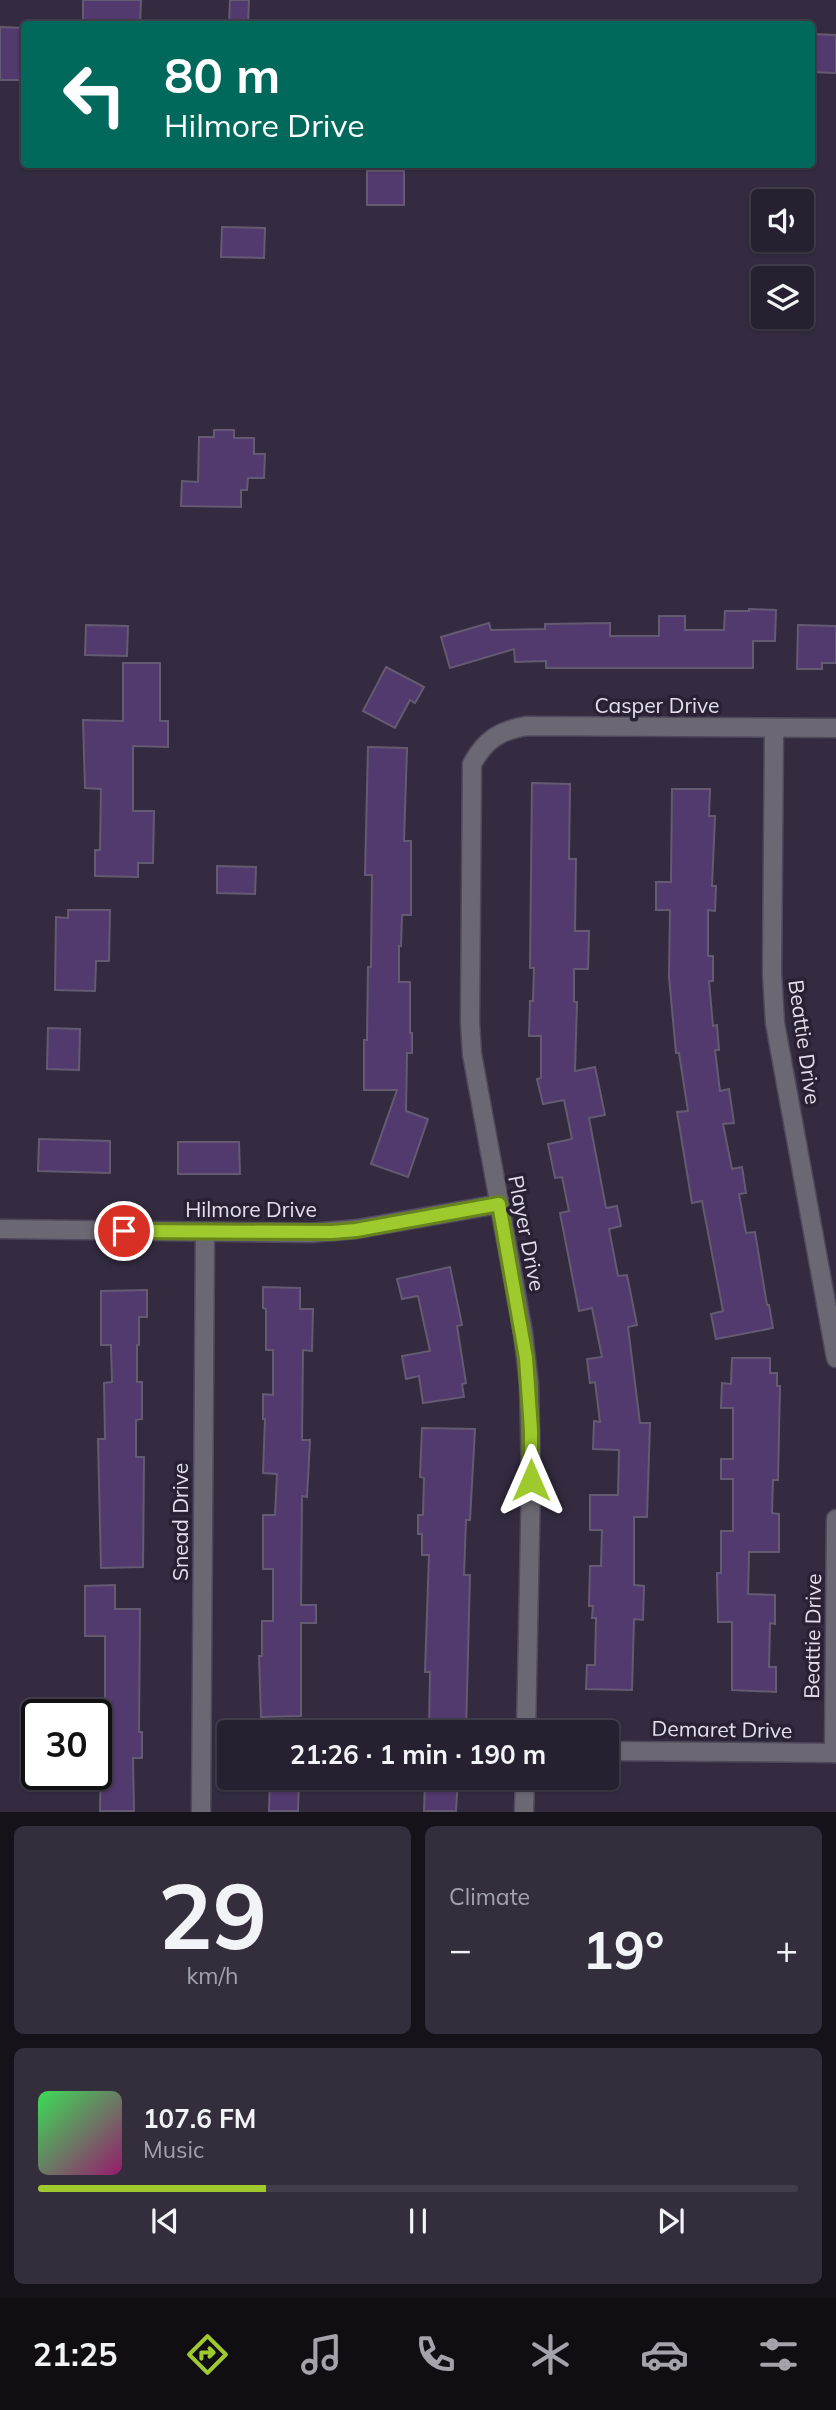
<!DOCTYPE html>
<html lang="en">
<head>
<meta charset="utf-8">
<style>
	body { margin:0; font-family:Mulish,sans-serif; background:#332d3c; color:#f1f3f6; height:100vh; display:flex; flex-direction:column; font-size:26px; white-space:nowrap }
	* { box-sizing:border-box; margin:0 }
	p { font-size:23px; color:#a4a3ab }
	.icon { flex:none; width:38px; height:38px; fill:none; stroke:currentColor; stroke-width:2; stroke-linecap:round; stroke-linejoin:round }
	.map { position:relative; height:1812px; overflow:hidden }
	.sheet { display:flex; flex-direction:column; gap:14px; padding:14px; background:#15121a; flex:1 }
	.sheet>* { flex:none }
	.guide { position:absolute; left:21px; top:21px; width:794px; height:147px; border-radius:7px; box-shadow:0 2px 5px #0004,0 0 0 2px #433e4c; background:#00695c; color:#fff; overflow:hidden }
	.controls { position:absolute; left:751px; top:189px; display:grid; gap:14px }
	.controls a { display:grid; place-items:center; width:63px; height:63px; border-radius:7px; background:#272030; box-shadow:0 2px 5px #0004,0 0 0 2px #433e4c; font-size:35px }
	.speed { position:absolute; left:21px; top:1699px; display:flex; gap:14px; font-size:35px; font-weight:700; text-align:center }
	.speed>* { display:grid; place-content:center; width:91px; height:91px; border-radius:50%; background:#272030; box-shadow:0 2px 5px #0004,0 0 0 2px #433e4c; line-height:1 }
	.speed .limit { border:4px solid #111; border-radius:10px; background:#fff; color:#111 }
	.pin { position:absolute; display:grid; place-items:center; width:60px; height:60px; color:#fff; margin:-30px; border:4px solid #fff; border-radius:50%; box-shadow:0 2px 7px #0007 }
	.me { position:absolute; width:77px; margin:-38px; rotate:0deg; stroke-linejoin:round; filter:drop-shadow(0 0 5px #0008) }
	.turn { display:flex; align-items:center; gap:24px; height:147px; padding:0 28px; font-size:32px }
	.turn .icon { width:91px; height:91px; stroke-width:2.5 }
	.turn b { display:block; font-size:49px; line-height:60px }
	.big { font-size:52px; font-weight:700; line-height:1.1 }
	.sheet .widget { flex:1; display:flex; flex-direction:column; justify-content:center; gap:10px; min-width:0; padding:0 24px; border-radius:10px; background:#332d3c }
	.sheet .dial { align-items:center; gap:0 }
	.dial b { font-size:91px; line-height:1 }
	.song { display:flex; align-items:center; gap:21px }
	.cover { width:84px; height:84px; border-radius:10px; background:linear-gradient(135deg,hsl(130 70% 55%),hsl(320 70% 35%)) }
	.played { height:7px; border-radius:4px; background:linear-gradient(90deg,#9eca2e 30%,#433e4c 30%) }
	.keys { display:flex; justify-content:space-around; direction:ltr }
	.heat { display:flex; justify-content:space-between; align-items:center; font-size:38px; direction:ltr }
	.sheet .tiles { flex:1; display:grid; gap:14px; grid-template-columns:1fr 1fr }
	.widget:last-child { grid-column:span 2 }
	.trip { position:absolute; left:217px; top:1720px; width:402px; height:70px; border-radius:7px; background:#272030; box-shadow:0 2px 5px #0004,0 0 0 2px #433e4c; font-weight:700; line-height:70px; text-align:center }
	.menu { display:flex; height:112px; justify-content:space-around; align-items:center; background:#100d13; color:#a4a3ab }
	.menu .icon { width:49px; height:49px }
	.menu .on { color:#9eca2e }
	.menu b { font-size:32px; color:#f1f3f6 }
	.map>svg:first-child { display:block }
	.building { fill:#52396e; stroke:#645a72; stroke-width:2 }
	.lines { fill:none; stroke-linecap:round; stroke-linejoin:round }
	.minor-casing { stroke:#50485c; stroke-width:21 }
	.minor { stroke:#6c6873; stroke-width:18 }
	.route-casing { stroke:#67831e; stroke-width:18 }
	.route { stroke:#9eca2e; stroke-width:12 }
	.labels { text-anchor:middle; dominant-baseline:central; stroke-width:7; stroke-linejoin:round; paint-order:stroke }
	.street-label { font-size:21px; fill:#e5dfed; stroke:#2a2135 }
</style>
</head>
<body>
<div class="map">
<svg width="836" height="1812" viewBox="0 0 836 1812">
	<rect width="100%" height="100%" fill="#342b40"/>
	<g class="building">
		<polygon points="83,0 141,0 140,23 83,21"/>
		<polygon points="230,0 249,0 248,24 229,24"/>
		<polygon points="0,27 24,28 24,80 0,80"/>
		<polygon points="812,34 836,35 836,73 812,72"/>
		<rect x="367" y="171" width="37" height="34"/>
		<polygon points="222,227 265,228 264,258 221,257"/>
		<polygon points="214,430 234,430 234,438 254,438 254,454 265,454 264,478 248,478 247,490 241,490 241,507 181,506 182,481 198,482 199,437 214,437"/>
		<polygon points="749,609 776,610 775,641 753,641 753,668 546,668 546,661 515,662 514,649 450,668 441,637 489,623 491,630 545,629 545,624 610,623 610,636 659,636 659,616 685,616 685,630 724,630 725,611 749,611"/>
		<polygon points="86,625 128,626 127,656 85,655"/>
		<polygon points="798,625 836,626 836,663 822,663 822,669 797,669"/>
		<polygon points="123,663 160,663 160,721 168,721 168,747 133,746 133,811 154,811 153,863 138,863 138,877 95,876 95,850 100,850 101,789 85,788 83,720 123,721"/>
		<polygon points="386,667 424,687 415,703 410,700 395,728 363,711"/>
		<polygon points="368,747 407,748 404,841 411,841 411,915 402,915 401,946 399,946 399,982 410,982 410,1033 412,1033 412,1053 407,1053 406,1111 428,1119 408,1177 371,1164 397,1090 364,1090 364,1040 367,1040 368,967 371,967 372,875 365,875"/>
		<polygon points="532,783 570,784 569,859 576,859 575,931 589,931 588,969 574,969 574,1002 577,1002 575,1071 595,1067 605,1115 589,1118 606,1208 617,1206 621,1226 609,1229 618,1276 627,1275 637,1325 628,1327 640,1423 650,1423 647,1517 634,1517 634,1585 644,1586 643,1620 634,1619 632,1690 586,1689 587,1665 595,1665 596,1618 592,1618 593,1606 589,1606 590,1566 601,1566 602,1530 590,1530 590,1495 618,1495 619,1450 593,1449 594,1421 600,1422 595,1382 590,1383 587,1359 602,1357 592,1308 579,1311 560,1213 569,1211 562,1177 555,1178 548,1144 572,1139 564,1100 543,1104 537,1079 541,1078 541,1036 529,1036 530,1001 533,1001 534,968 530,968"/>
		<polygon points="672,789 710,789 709,816 715,816 712,886 716,886 715,911 708,910 708,956 713,956 713,981 709,981 713,1026 717,1025 719,1050 715,1050 720,1091 729,1089 734,1123 723,1124 732,1169 742,1167 746,1193 739,1194 746,1233 755,1232 767,1305 769,1305 773,1328 716,1339 711,1314 723,1311 702,1201 692,1203 677,1112 688,1111 679,1053 676,1053 669,977 670,910 656,910 656,882 671,882"/>
		<polygon points="217,866 256,867 255,894 217,893"/>
		<polygon points="68,910 110,910 109,961 96,961 95,991 55,990 56,917 68,918"/>
		<polygon points="48,1028 80,1029 79,1070 47,1069"/>
		<polygon points="39,1139 110,1141 110,1173 38,1171"/>
		<polygon points="178,1142 239,1142 240,1174 178,1174"/>
		<polygon points="450,1267 462,1325 457,1326 466,1383 462,1384 464,1397 423,1403 419,1376 406,1379 402,1356 430,1351 418,1296 402,1299 397,1279"/>
		<polygon points="263,1287 300,1288 300,1309 313,1309 312,1351 303,1350 302,1440 310,1440 307,1497 302,1496 301,1605 316,1605 316,1623 301,1623 301,1716 261,1717 259,1656 262,1656 262,1621 273,1621 273,1569 263,1569 263,1515 275,1515 277,1474 263,1473 265,1419 263,1419 263,1394 273,1395 273,1350 266,1350 266,1309 263,1308"/>
		<polygon points="147,1290 147,1317 139,1317 139,1345 137,1345 137,1382 142,1382 142,1419 136,1420 136,1457 144,1457 143,1567 101,1568 98,1439 105,1439 104,1383 112,1382 111,1345 101,1345 101,1291"/>
		<polygon points="732,1358 770,1358 770,1373 777,1373 777,1386 780,1386 778,1480 773,1480 772,1513 779,1514 779,1552 749,1552 748,1594 775,1595 775,1624 770,1623 769,1667 776,1667 776,1692 732,1690 732,1622 718,1622 717,1573 721,1573 721,1531 733,1531 733,1479 721,1479 721,1459 733,1459 733,1408 721,1408 722,1383 731,1384"/>
		<polygon points="422,1428 475,1429 470,1520 466,1520 464,1575 470,1575 466,1732 429,1732 430,1672 425,1672 429,1555 422,1555 422,1534 418,1534 418,1515 423,1515 424,1478 420,1477"/>
		<polygon points="115,1585 115,1609 140,1609 139,1732 142,1732 142,1758 133,1758 134,1811 100,1811 101,1758 96,1758 96,1733 105,1733 105,1636 85,1636 85,1586"/>
		<polygon points="270,1778 299,1778 298,1811 269,1811"/>
		<polygon points="425,1778 458,1778 456,1811 424,1811"/>
	</g>
	<g class="lines">
		<g class="minor-casing">
			<g id="minor">
				<polyline points="774,728 772,973 775,1023 836,1358"/>
				<polyline points="0,1229 310,1233 357,1229 499,1204"/>
				<path d="M526,1732l5,-252 -2,-96 -6,-52 -51,-278 -2,-32 2,-258c13,-24 28,-34 55,-38l309,2"/>
				<polyline points="607,1751 836,1753"/>
				<polyline points="834,1753 836,1519"/>
				<polyline points="201,1812 205,1232"/>
				<polyline points="524,1812 525,1778"/>
			</g>
		</g>
		<use href="#minor" class="minor"/>
	</g>
	<g class="lines">
		<g class="route-casing">
			<polyline id="route" points="124,1231 332,1232 356,1230 499,1204 526,1358 531,1430 531,1480"/>
		</g>
		<use href="#route" class="route"/>
	</g>
	<g class="labels">
		<g class="street-label">
			<text x="657" y="705">Casper Drive</text>
			<text transform="translate(805 1042) rotate(82)">Beattie Drive</text>
			<text x="251" y="1209">Hilmore Drive</text>
			<text transform="translate(527 1233) rotate(79)">Player Drive</text>
			<text transform="translate(180 1522) rotate(-90)">Snead Drive</text>
			<text transform="translate(812 1636) rotate(-89)">Beattie Drive</text>
			<text transform="translate(722 1729) rotate(1)">Demaret Drive</text>
		</g>
	</g>
</svg>
<div class="controls">
<a><svg class="icon" aria-label="sound" viewBox="0 0 24 24"><path d="M4 9h4l5-4v14l-5-4H4zM17 9q2 3 0 6"/></svg></a>
<a><svg class="icon" aria-label="layers" viewBox="0 0 24 24"><path d="M12 4l9 5-9 5-9-5zM3 14l9 5 9-5"/></svg></a>
</div>
<div class="speed"><div class="limit">30</div></div>
<div class="pin" style="left:124px;top:1231px;background:#d93025"><svg class="icon" aria-label="arrive" viewBox="0 0 24 24"><path d="M6 21V4h12l-3 4 3 4H6"/></svg></div>
<svg class="me" style="left:531px;top:1480px" viewBox="-20 -20 40 40"><path d="M0-17L14 15 0 8-14 15z" fill="#9eca2e" stroke="#fff" stroke-width="4"/></svg>
<div class="trip">21:26 · 1 min · 190 m</div>
<div class="guide">
<div class="turn"><svg class="icon" aria-label="left" viewBox="0 0 24 24"><path d="M17 20v-9H6M10 6l-5 5 5 5"/></svg><div><b>80 m</b>Hilmore Drive</div></div>
</div>
</div>
<section class="sheet">
<div class="tiles">
<div class="widget dial"><b>29</b><p>km/h</p></div>
<div class="widget"><p>Climate</p>
<div class="heat"><a>−</a><b class="big">19°</b><a>+</a></div>
</div>
<div class="widget">
<div class="song"><i class="cover"></i><div><b>107.6 FM</b><p>Music</p></div></div>
<div class="played"></div>
<div class="keys"><svg class="icon" aria-label="previous" viewBox="0 0 24 24"><path d="M18 5L8 12l10 7zM5 5v14"/></svg><svg class="icon" aria-label="pause" viewBox="0 0 24 24"><path d="M8 5v14M16 5v14"/></svg><svg class="icon" aria-label="next" viewBox="0 0 24 24"><path d="M6 5l10 7-10 7zM19 5v14"/></svg></div>
</div>
</div>
</section>
<nav class="menu">
<b>21:25</b>
<svg class="icon on" aria-label="directions" viewBox="0 0 24 24"><path d="M12 3l9 9-9 9-9-9zM9 14v-3h6M13 9l2 2-2 2"/></svg>
<svg class="icon" aria-label="music" viewBox="0 0 24 24"><path d="M9 18V5l10-2v13"/><circle cx="6" cy="18" r="3"/><circle cx="16" cy="16" r="3"/></svg>
<svg class="icon" aria-label="phone" viewBox="0 0 24 24"><path d="M5 4h4l2 5-3 2q2 4 5 5l2-3 5 2v4C11 20 4 13 5 4z"/></svg>
<svg class="icon" aria-label="climate" viewBox="0 0 24 24"><path d="M12 3v18M4 7l16 10M4 17L20 7"/></svg>
<svg class="icon" aria-label="car" viewBox="0 0 24 24"><path d="M5 17H2v-5l4-1 3-4h7l3 4 3 1v5h-3M9 17h6M6 11h13"/><circle cx="7" cy="17" r="2"/><circle cx="17" cy="17" r="2"/></svg>
<svg class="icon" aria-label="filters" viewBox="0 0 24 24"><path d="M4 7h16M4 17h16"/><circle cx="9" cy="7" r="2"/><circle cx="15" cy="17" r="2"/></svg>
</nav>
</body>
</html>
